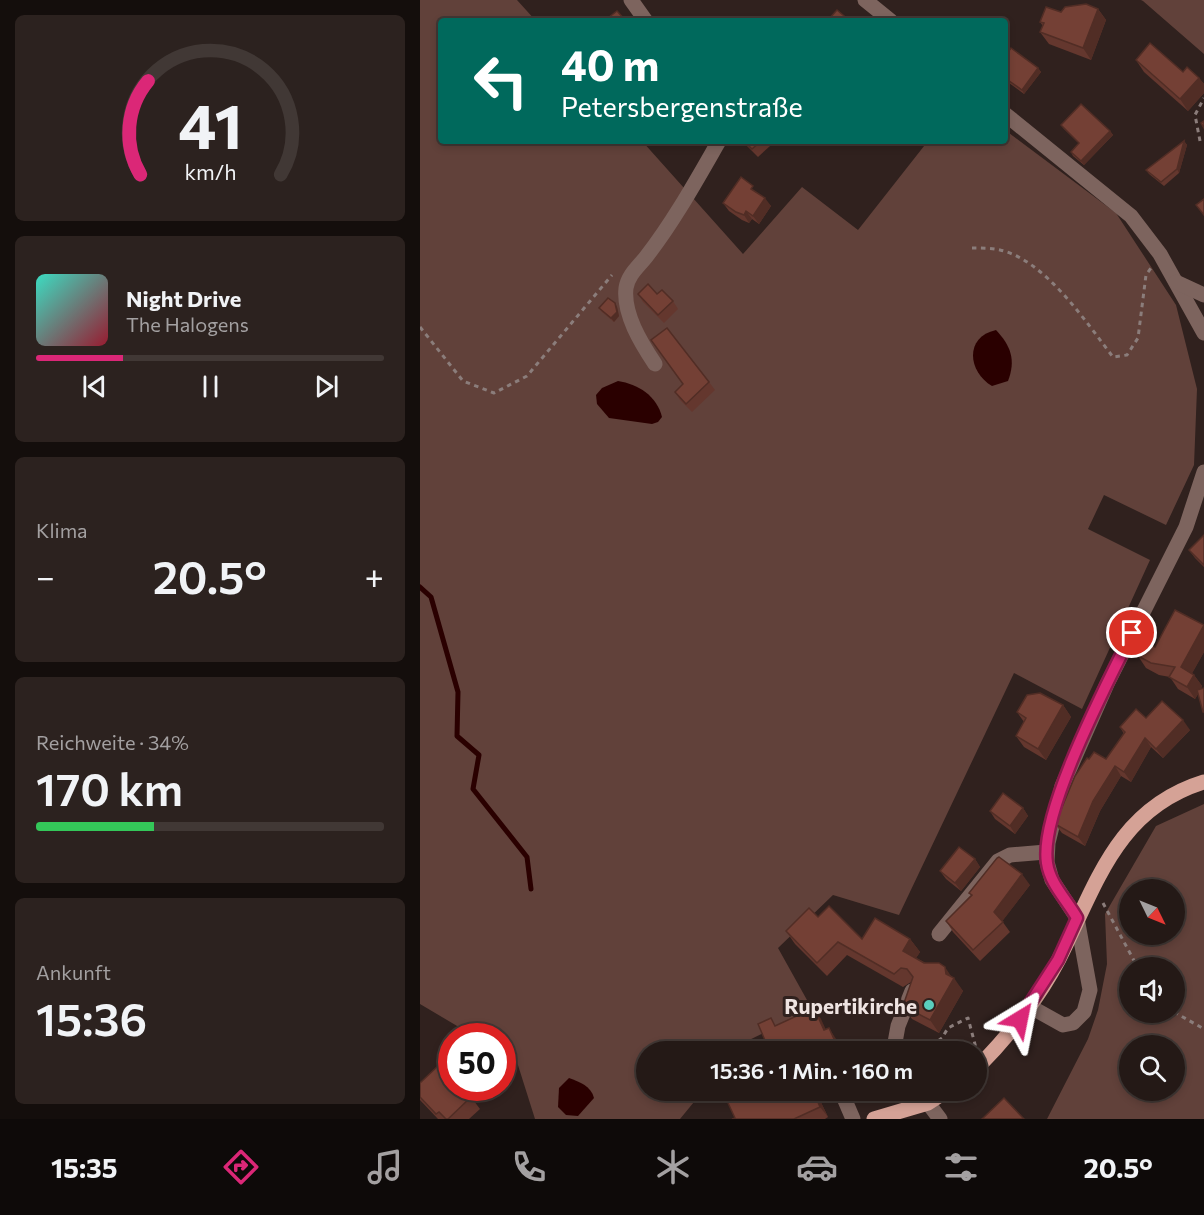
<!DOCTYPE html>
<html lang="de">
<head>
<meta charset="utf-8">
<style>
	body { margin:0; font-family:Commissioner,sans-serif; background:#2c221f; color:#f1f3f6; height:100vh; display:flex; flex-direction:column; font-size:22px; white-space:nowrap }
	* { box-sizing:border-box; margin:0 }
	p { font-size:20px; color:#a3a0a1 }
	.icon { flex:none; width:33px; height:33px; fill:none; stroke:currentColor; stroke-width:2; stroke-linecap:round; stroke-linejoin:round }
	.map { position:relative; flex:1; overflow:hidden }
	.side { display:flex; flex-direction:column; gap:15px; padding:15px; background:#140e0c; width:420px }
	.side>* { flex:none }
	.banner { position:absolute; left:18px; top:18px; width:570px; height:126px; border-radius:6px; box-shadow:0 3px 9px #0003,0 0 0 2px #413835; background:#00695c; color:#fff; overflow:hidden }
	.needle { width:39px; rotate:133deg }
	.controls { position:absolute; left:699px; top:879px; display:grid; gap:12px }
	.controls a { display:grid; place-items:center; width:66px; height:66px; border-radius:50%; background:#241916; box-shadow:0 3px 9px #0003,0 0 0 2px #413835; font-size:30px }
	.speed { position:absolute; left:18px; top:1023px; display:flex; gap:12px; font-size:30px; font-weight:700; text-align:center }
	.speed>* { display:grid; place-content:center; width:78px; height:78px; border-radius:50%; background:#241916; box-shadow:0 3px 9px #0003,0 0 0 2px #413835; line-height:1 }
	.speed .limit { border:9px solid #d22; background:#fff; color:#111 }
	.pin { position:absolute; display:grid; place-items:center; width:51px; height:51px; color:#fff; margin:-26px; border:3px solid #fff; border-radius:50%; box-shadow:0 2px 6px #0007 }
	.me { position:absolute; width:66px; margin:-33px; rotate:35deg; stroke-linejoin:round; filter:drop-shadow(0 0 4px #0008) }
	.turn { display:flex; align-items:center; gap:21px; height:126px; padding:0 24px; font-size:27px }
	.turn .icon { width:78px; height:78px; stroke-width:2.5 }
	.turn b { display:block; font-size:42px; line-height:51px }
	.big { font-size:45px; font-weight:600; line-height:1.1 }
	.side .widget { flex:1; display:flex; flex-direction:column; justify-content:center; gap:9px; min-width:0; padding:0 21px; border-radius:9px; background:#2c221f }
	.side .dial { align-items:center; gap:0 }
	.dial svg { height:156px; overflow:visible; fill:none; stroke:#413835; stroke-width:7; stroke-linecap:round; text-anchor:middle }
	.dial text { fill:#f1f3f6; stroke:none }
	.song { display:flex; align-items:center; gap:18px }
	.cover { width:72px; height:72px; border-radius:9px; background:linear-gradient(135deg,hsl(170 70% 55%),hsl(350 70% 35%)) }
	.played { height:6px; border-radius:3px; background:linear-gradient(90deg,#db2777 25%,#413835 25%) }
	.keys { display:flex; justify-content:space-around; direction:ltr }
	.heat { display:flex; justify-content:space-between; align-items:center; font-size:33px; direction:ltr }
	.charge { height:9px; border-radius:4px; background:linear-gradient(90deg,#34c759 34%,#413835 0) }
	.trip { position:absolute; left:216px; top:1041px; width:351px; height:60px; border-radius:30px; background:#241916; box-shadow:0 3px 9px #0003,0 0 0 2px #413835; font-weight:600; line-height:60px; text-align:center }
	.tabs { display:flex; height:96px; justify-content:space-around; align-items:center; background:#0e0a09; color:#a3a0a1 }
	.tabs .icon { width:42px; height:42px }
	.tabs .current { color:#db2777 }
	.tabs b { font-size:27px; color:#f1f3f6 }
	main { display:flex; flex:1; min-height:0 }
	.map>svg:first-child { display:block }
	.green { fill:#61413a; fill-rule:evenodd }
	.water { fill:#2a0000 }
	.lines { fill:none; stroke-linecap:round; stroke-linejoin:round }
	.stream { stroke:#2a0000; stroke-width:5 }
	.path { stroke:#8b7d7b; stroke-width:3; stroke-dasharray:4.5 4.5; stroke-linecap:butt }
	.minor { stroke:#7d645e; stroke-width:15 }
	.major { stroke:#d5a296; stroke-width:15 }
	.wall { fill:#64372e }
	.shaded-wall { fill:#512d25 }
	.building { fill:#744035; stroke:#512d25; stroke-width:1.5 }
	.route-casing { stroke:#8e194d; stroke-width:15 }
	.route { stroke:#db2777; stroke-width:10 }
	.poi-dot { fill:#5acebe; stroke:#30211e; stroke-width:2 }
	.labels { text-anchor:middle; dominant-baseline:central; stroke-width:6; stroke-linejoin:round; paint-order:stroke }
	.poi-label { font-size:21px; font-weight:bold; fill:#efe4e2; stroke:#30211e; text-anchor:end }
</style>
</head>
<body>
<main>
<section class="side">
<div class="widget dial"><svg viewBox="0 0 100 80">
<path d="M14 69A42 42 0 1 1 86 69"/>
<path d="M14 69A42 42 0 0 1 18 21" stroke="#db2777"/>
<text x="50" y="56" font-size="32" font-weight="700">41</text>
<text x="50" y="72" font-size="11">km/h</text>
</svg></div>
<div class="widget">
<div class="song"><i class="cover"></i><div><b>Night Drive</b><p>The Halogens</p></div></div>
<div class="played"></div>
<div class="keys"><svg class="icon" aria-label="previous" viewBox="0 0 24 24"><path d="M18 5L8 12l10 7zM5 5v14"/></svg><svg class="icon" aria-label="pause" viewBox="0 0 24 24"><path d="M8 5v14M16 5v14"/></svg><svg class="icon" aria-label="next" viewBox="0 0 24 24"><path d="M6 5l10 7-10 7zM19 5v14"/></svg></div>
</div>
<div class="widget"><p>Klima</p>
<div class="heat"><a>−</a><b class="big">20.5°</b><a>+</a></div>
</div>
<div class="widget"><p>Reichweite · 34%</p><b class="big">170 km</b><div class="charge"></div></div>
<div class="widget"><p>Ankunft</p><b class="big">15:36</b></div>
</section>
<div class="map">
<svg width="784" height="1119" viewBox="0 0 784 1119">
	<rect width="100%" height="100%" fill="#30211e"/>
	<g class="green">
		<polygon points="0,0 97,0 116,21 21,21 21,141 222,141 323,254 382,187 438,230 508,141 585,141 585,130 696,213 756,305 777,389 774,465 746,525 684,495 668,529 730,560 662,709 594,673 479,915 413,895 358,948 392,1009 319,1045 314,1051 226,1052 226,1090 283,1091 260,1119 115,1119 97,1062 83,1053 82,1036 54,1036 0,1004"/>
		<polygon points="721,0 784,0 784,54 723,1"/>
		<path d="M784,804v315h-157l41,-80 10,-29 9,-46 -2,-50 51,-88zM710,890h44v44h-44zM710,968h44v44h-44zM710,1046h44v44h-44z"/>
	</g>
	<g class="water">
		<path d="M576,330c15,16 20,30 12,51l-16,5c-24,-14 -28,-49 4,-56z"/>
		<path d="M198,381c20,3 39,15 44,36l-4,5 -6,2 -43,-6 -12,-14 -1,-9 6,-7z"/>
		<path d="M149,1078c11,4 22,8 25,20l-16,18 -12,-1 -8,-8 1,-19z"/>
	</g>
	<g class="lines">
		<polyline class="stream" points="0,587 11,597 38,692 37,736 59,755 53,789 107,857 111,889"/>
		<g class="path">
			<polyline points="780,141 775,115 784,98"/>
			<path d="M552,248c9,0 19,0 28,2 45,10 86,72 113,107l14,-2 11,-17 8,-63 5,-7"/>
			<polyline points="0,327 43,381 74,393 107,376 192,275"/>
			<polyline points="683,903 718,968"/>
			<polyline points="754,1012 784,1029"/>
			<polyline points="511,1046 522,1038 528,1028 548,1018 556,1048"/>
		</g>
		<g class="minor">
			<polyline points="211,0 226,21"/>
			<polyline points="445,0 471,21"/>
			<polyline points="585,114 711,216 740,254 784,333"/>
			<polyline points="756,282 784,295"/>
			<path d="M235,364c-14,-21 -32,-50 -29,-76 2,-13 12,-21 20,-31 28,-36 50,-76 73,-116"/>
			<polyline points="519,934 578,861 590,855 626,852"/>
			<polyline points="609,1006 643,1025 653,1023 664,1012 670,990 657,918 632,880 627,862 628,843 642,786 687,684 766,527 784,472"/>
			<polyline points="470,1052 474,1048 478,1026 492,991"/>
			<polyline points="426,1090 424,1098 433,1119"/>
			<polyline points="508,1103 520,1119"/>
		</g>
		<g class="major">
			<path d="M556,1069c32,-32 62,-70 83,-110 37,-73 57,-150 145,-177"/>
			<polyline points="454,1119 508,1103 528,1090"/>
		</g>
	</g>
	<g class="wall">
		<polygon points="678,9 686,20 671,60 629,44 620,32 623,26 620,22 641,12"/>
		<polygon points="585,56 618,68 621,72 604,94 585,80"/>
		<polygon points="716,60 763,72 779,78 784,84 784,93 768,111 724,72"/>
		<polygon points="641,125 690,131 693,135 664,165 653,156 651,152 659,143 644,129"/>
		<polygon points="322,141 347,141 350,146 338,157"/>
		<polygon points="764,141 767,145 759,173 744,186 729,174 726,170"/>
		<polygon points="339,194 351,206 339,224 332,219 329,223 322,220 309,211 303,203"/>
		<polygon points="218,294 237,294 253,301 258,309 244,323 223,302"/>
		<polygon points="197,307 199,316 194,322 182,312 179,308"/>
		<polygon points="289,382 295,390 272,412 260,400 255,392"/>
		<polygon points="784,535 784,567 775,558 769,550"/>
		<polygon points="784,625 784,652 772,673 774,675 782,686 781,689 784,688 784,713 778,694 775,699 758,689 750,677 739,675 726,668 718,656 735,647"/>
		<polygon points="643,705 651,717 626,760 604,747 596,736 604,722 597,712"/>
		<polygon points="726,718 770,730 743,758 731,747 711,782 701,776 680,811 665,846 642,833 635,824 669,759 686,759 704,734 700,727"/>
		<polygon points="603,808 608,816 595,834 575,819 570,811"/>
		<polygon points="555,859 560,867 541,891 526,879 520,871"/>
		<polygon points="610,885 582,921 590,932 560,961 533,932 526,921 551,895 549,893"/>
		<polygon points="366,931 442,939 490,939 500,952 496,958 531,976 543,991 519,1033 492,1019 483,1006 491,982 483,987 427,955 407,976 375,944"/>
		<polygon points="0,1083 51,1097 60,1109 49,1119 18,1119 0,1100"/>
		<polygon points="302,1090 395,1090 408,1117 405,1119 312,1119 315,1118"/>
	</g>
	<g class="shaded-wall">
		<polygon points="678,9 686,20 671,60 663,48"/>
		<polygon points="618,68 621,72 604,94 602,90"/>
		<polygon points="779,78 784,84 784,93 768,111 760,99"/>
		<polygon points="690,131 693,135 664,165 661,161"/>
		<polygon points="764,141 767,145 759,173 757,169"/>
		<polygon points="345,198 351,206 339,224 333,216"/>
		<polygon points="326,211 332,219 329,223 324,215"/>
		<polygon points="195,303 197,307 199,316 194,322 191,318"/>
		<polygon points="784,625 784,652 769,679 761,667"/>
		<polygon points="774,675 782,686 775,699 767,687"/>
		<polygon points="643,705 651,717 626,760 618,749"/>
		<polygon points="763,720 770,730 743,758 736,749"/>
		<polygon points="725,738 731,747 711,782 704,772"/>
		<polygon points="695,766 701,776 680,811 665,846 658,837 673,801"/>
		<polygon points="603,808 608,816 595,834 590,826"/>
		<polygon points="555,859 560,867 541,891 535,883"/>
		<polygon points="602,874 610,885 581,923 574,912"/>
		<polygon points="490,939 500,952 492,964 483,951"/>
		<polygon points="525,967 533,979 534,978 543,991 519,1033 510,1020 526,974"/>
		<polygon points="394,1008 401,1019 411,1041 404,1030"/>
		<polygon points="409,1028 416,1039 422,1052 421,1052 418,1048"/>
		<polygon points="393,1090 395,1090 408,1117 400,1107"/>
	</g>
	<g class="building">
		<polygon points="666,4 678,9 663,48 620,32 624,23 620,22 626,7 641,12 645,7"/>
		<polygon points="417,10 430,21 407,21"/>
		<polygon points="197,11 206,21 184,21"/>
		<polygon points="730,43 763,72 767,67 779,78 760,99 716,60"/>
		<polygon points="591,48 618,68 602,90 585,78 585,56"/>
		<polygon points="661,104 690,131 661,161 651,152 659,143 641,125"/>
		<polygon points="784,121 784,128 781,123"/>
		<polygon points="324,141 341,141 332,149"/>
		<polygon points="764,141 757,169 741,182 726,170"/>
		<polygon points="321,177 333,186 331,189 345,198 333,216 326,211 324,215 316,212 303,203"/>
		<polygon points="784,199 784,215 776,205"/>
		<polygon points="228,284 237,294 242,290 253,301 238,315 218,294"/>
		<polygon points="188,298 195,303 197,312 191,318 179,308"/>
		<polygon points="247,328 289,382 266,404 255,392 263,384 231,340"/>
		<polygon points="784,535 784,565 769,550"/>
		<polygon points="755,610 784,625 761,667 774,675 767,687 749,677 755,667 731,663 718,656 726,643 735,647"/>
		<polygon points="784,688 784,712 783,712 777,690"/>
		<polygon points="620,693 643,705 618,749 596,736 606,718 597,712 607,695"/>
		<polygon points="742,701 763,720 736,749 725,738 704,772 695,766 673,801 658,837 635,824 655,776 667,758 669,759 674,752 686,759 705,732 700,727 716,709 726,718"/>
		<polygon points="583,793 603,808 590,826 570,811"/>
		<polygon points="539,847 555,859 535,883 520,871"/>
		<polygon points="579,857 602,874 574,912 583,922 553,950 526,921 552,895 549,893 577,858"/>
		<polygon points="409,906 442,939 455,918 490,939 483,951 504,963 519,963 525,967 526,974 534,978 510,1020 483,1006 493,977 487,969 481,968 474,974 418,942 397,963 366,931 389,908 398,917"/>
		<polygon points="394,1008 404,1030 409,1028 418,1048 412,1052 350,1052 338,1024 351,1018 355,1026"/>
		<polygon points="20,1064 32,1076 32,1088 42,1088 51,1097 28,1119 26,1119 19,1112 16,1114 0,1097 0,1083"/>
		<polygon points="302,1090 393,1090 400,1107 374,1119 312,1119 315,1118"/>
		<polygon points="584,1098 604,1119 562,1119"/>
	</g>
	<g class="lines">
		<g class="route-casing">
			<path id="route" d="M600,1019l38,-59 19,-42c-10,-18 -27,-34 -30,-55 -8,-51 61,-181 85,-230"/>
		</g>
		<use href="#route" class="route"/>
	</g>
	<circle class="poi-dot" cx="509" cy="1005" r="6"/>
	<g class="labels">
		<g class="poi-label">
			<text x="497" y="1005">Rupertikirche</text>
		</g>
	</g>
</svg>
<div class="controls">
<a><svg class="needle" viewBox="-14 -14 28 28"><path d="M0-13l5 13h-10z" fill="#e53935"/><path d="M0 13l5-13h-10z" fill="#a3a0a1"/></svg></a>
<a><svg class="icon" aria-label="sound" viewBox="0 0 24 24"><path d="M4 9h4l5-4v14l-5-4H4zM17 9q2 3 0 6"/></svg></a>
<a><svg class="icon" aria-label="search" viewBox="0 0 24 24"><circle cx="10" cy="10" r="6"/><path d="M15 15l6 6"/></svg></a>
</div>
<div class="speed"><div class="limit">50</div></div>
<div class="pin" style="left:712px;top:633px;background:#d93025"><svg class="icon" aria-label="arrive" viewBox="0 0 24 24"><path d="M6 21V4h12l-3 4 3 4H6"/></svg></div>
<svg class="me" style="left:600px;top:1019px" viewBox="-20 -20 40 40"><path d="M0-17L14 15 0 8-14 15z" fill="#db2777" stroke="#fff" stroke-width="4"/></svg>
<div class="trip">15:36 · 1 Min. · 160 m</div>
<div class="banner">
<div class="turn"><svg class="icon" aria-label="left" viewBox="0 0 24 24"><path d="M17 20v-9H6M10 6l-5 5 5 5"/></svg><div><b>40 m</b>Petersbergenstraße</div></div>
</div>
</div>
</main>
<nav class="tabs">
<b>15:35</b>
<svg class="icon current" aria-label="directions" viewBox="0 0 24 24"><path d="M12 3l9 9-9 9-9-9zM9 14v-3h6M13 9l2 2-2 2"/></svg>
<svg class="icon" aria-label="music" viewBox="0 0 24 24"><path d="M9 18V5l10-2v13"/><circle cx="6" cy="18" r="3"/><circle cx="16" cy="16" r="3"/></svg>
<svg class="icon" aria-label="phone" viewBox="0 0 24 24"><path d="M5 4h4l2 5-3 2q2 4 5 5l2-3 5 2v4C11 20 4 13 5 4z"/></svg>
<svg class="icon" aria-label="climate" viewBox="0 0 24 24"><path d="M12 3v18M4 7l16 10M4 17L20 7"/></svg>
<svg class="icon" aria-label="car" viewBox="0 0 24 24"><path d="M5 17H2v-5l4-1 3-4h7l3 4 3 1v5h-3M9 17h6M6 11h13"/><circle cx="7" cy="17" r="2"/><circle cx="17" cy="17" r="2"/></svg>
<svg class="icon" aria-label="filters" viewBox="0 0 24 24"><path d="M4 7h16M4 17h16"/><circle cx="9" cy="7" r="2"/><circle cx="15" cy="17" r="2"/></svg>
<b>20.5°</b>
</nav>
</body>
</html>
